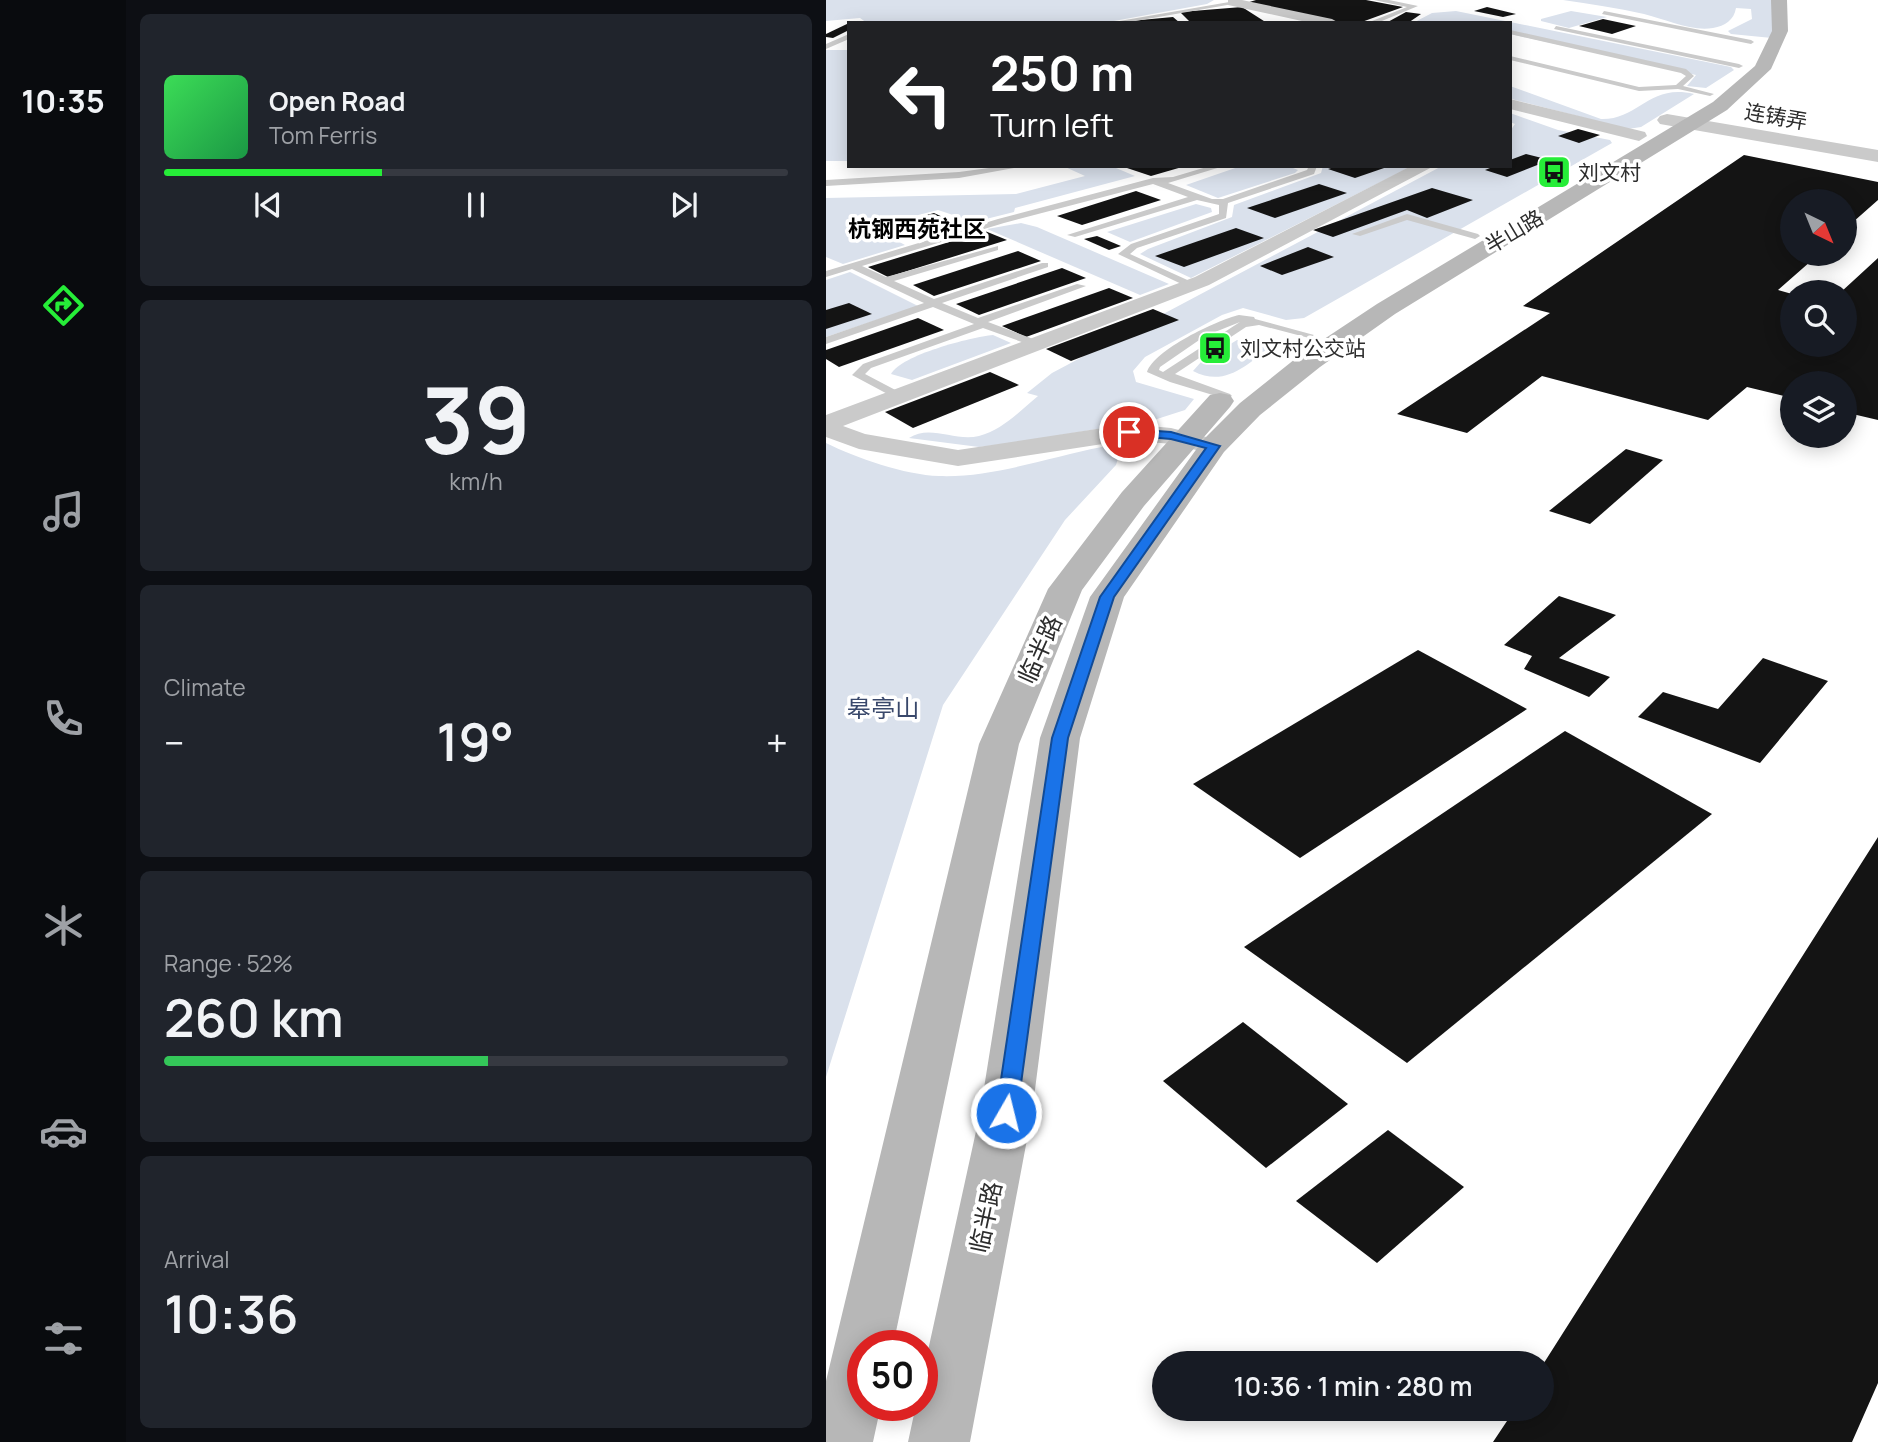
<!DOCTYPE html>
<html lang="en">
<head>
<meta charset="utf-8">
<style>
	body { margin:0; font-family:Manrope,"Noto Sans SC",sans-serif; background:#20242c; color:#f1f3f6; height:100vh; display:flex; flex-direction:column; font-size:26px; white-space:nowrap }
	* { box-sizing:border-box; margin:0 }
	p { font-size:23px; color:#9ea1a6 }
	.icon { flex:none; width:38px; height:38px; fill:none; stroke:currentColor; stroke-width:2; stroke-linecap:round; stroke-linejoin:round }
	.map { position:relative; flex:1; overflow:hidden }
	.drawer { display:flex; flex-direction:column; gap:14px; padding:14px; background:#0d0f14; width:700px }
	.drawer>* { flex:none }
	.banner { position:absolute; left:21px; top:21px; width:665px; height:147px; border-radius:0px; box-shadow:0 4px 18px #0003; background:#202124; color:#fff; overflow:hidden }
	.needle { width:46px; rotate:137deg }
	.fabs { position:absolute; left:954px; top:189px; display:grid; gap:14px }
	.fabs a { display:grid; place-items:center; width:77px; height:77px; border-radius:50%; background:#171b24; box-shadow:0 4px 18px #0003; font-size:35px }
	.speed { position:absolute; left:21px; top:1330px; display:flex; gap:14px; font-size:35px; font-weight:700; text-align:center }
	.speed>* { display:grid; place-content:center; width:91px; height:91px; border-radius:50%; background:#171b24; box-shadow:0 4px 18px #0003; line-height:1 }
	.speed .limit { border:10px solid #d22; background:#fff; color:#111 }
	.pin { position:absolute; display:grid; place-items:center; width:60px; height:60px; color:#fff; margin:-30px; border:4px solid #fff; border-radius:50%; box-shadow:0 2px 7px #0007 }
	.me { position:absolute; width:77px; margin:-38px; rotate:8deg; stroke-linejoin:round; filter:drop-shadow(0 0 5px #0008) }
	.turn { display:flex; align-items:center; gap:24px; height:147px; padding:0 28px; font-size:32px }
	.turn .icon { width:91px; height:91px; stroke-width:2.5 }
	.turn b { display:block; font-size:49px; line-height:60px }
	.big { font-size:52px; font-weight:600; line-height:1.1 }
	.drawer .widget { flex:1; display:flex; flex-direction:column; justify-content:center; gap:10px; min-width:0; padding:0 24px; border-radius:10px; background:#20242c }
	.drawer .dial { align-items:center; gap:0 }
	.dial b { font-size:91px; line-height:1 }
	.song { display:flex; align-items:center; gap:21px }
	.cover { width:84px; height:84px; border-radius:10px; background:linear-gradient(135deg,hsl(130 70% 55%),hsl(140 70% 35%)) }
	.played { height:7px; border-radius:4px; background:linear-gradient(90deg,#26ed38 35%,#363941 35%) }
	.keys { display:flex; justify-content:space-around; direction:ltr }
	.heat { display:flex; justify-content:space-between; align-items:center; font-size:38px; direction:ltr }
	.charge { height:10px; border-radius:5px; background:linear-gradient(90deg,#34c759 52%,#363941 0) }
	.trip { position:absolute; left:326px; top:1351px; width:402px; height:70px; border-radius:35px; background:#171b24; box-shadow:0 4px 18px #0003; font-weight:600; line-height:70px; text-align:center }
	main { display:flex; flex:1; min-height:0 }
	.menu { display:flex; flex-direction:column; width:126px; justify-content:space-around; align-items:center; background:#090b0e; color:#9ea1a6 }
	.menu .icon { width:49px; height:49px }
	.menu .selected { color:#26ed38 }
	.menu b { font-size:32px; color:#f1f3f6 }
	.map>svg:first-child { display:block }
	.green { fill:#dae1ec }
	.building { fill:#141414 }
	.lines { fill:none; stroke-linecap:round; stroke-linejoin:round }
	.service { fill:#cacaca; fill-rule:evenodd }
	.minor { fill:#cacaca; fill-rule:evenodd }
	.tertiary { fill:#cacaca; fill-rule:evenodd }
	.secondary { fill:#b7b7b7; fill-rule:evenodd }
	.route { fill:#1a73e8; stroke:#114b97; stroke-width:2 }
	.labels { text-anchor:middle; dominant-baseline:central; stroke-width:7; stroke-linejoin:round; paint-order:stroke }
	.far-street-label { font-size:21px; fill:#2d2d2d; stroke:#fff }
	.far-poi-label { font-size:21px; fill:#2d2d2d; stroke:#fff; text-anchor:start }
	.far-quarter-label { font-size:23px; font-weight:bold; fill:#000; stroke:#fff }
	.street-label { font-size:24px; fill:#2d2d2d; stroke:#fff }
	.park-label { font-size:24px; fill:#39486b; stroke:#fff }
</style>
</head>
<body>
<main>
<nav class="menu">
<b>10:35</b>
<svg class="icon selected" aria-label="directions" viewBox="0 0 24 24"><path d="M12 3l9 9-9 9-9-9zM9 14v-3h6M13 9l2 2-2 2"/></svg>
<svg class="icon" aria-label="music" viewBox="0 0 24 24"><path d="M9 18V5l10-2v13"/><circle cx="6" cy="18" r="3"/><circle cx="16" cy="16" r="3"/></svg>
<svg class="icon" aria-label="phone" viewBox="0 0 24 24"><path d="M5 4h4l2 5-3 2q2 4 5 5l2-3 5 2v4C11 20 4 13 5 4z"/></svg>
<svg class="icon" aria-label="climate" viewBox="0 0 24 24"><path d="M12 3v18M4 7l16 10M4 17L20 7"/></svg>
<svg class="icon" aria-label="car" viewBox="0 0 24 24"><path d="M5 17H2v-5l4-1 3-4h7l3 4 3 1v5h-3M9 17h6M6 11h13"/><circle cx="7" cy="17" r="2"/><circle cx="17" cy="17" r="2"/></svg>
<svg class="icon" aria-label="filters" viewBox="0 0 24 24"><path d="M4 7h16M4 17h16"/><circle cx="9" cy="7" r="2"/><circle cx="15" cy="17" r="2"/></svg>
</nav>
<section class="drawer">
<div class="widget">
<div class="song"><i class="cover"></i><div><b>Open Road</b><p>Tom Ferris</p></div></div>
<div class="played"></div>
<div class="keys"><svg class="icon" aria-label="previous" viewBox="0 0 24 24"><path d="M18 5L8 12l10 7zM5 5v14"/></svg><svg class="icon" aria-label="pause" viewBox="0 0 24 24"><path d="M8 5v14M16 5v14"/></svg><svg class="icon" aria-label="next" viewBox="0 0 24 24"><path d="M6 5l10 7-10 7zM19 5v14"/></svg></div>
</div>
<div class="widget dial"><b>39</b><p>km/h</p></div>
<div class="widget"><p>Climate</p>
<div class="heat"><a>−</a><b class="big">19°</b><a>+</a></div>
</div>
<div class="widget"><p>Range · 52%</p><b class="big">260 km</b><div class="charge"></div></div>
<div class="widget"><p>Arrival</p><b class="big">10:36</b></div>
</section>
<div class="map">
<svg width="1052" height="1442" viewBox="0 0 1052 1442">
	<rect width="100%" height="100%" fill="#fff"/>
	<g class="green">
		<polygon points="0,0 388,0 381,4 277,23 41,23 34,18 0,21"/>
		<path d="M737,0h212l-3,38 -41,-4 -3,-3 24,-12 -1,-10 -15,-1c-2,12 -11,18 -23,20 -21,4 -48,-9 -69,-14 -27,-6 -54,-10 -81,-14z"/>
		<polygon points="630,11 905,67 908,70 880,88 861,86 870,75 684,34 684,23 587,23 606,13"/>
		<polygon points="745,11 781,17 743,28 715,21 715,19"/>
		<rect x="0" y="50" width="23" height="111"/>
		<path d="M684,86l91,33c38,1 48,-36 93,-25l-53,33 -13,2 -113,-29 -5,-2z"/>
		<path d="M684,113l48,17 52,10 2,3 -308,175 -18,2 -43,-12 -21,7 -77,42 -12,14 3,11 58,17 -9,11 -28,9 -138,23 -40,5 -70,-9c21,-14 46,4 70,-2 23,-6 40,-24 59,-40l-11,-3 25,-20 390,-207h68v-35l5,-7 -5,-2z"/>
		<polygon points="237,166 295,166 290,168 309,176 189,208 188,212 148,222 112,210 45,227 79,245 17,264 0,257 0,198 190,194 259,176"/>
		<polygon points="415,166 462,166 472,170 469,173 392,198 360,185"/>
		<polygon points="497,166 586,166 365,278 314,254 322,249 406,217 408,205 495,173"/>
		<polygon points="370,204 385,208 386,212 304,242 281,232"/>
		<polygon points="195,223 211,227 343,284 314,295 161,229"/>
		<polygon points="24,272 92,306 0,337 0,280"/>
		<path d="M167,335l18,8 -99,37 -21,-6c10,-19 80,-37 102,-39z"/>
		<path d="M411,340l36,6c-27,18 -47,42 -80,25l8,-9z"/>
		<path d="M0,443c30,15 79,32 113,33 54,2 110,-19 163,-29l18,5 -4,13 -51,55 -122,185 -117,372z"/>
	</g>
	<g class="building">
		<polygon points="430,0 540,0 577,7 533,23 517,23 420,3"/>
		<polygon points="416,7 441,23 365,23 354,12"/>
		<polygon points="661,7 690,14 677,17 648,11"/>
		<polygon points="580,12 595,14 582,23 560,23"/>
		<polygon points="347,17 354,23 304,23 304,21"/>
		<polygon points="777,19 810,26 786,34 753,26"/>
		<polygon points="23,23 23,30 7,38 0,37 0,34"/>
		<polygon points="752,129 774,135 753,143 732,136"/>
		<polygon points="700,154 724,160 681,177 659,170 669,166 684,166 684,160"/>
		<polygon points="918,155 1052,182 1052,200 1018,230 1018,201 966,201 966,254 993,254 952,290 966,294 966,345 1018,345 1018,292 1015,292 1052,258 1052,420 1018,412 1018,383 966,383 966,398 921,387 882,420 716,376 641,433 571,414 724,313 697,306"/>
		<polygon points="306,166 356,166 356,167 325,176 301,168"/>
		<polygon points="511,166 561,166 561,167 529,178 502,169"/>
		<polygon points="493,184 521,193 449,218 421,208"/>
		<polygon points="606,188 647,200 601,218 581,210 507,237 487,230"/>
		<polygon points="310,191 335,200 256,225 231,216"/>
		<polygon points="108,213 132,224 72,240 51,229"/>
		<polygon points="410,228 438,238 358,267 329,256"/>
		<polygon points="159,231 181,240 62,277 42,267"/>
		<polygon points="271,236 295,246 283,250 258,239"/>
		<polygon points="482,247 508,257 456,275 434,266"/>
		<polygon points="192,251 215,261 108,296 87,285"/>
		<polygon points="236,268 260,278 153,315 130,304"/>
		<polygon points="283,288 307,298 200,337 176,326"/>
		<polygon points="23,303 46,314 0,329 0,310"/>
		<polygon points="327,309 353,320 245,361 220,349"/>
		<polygon points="92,318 118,330 13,367 0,359 0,350"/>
		<polygon points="164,372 193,385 87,428 59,412"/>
		<polygon points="800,449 837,460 764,524 723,511"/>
		<polygon points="733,596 790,615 733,658 784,677 763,697 698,669 706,656 678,645"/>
		<polygon points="592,650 701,709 474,858 367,784"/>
		<polygon points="937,658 1002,681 934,763 812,717 837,692 892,709"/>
		<polygon points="739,731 886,814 581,1063 418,947"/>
		<polygon points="1052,837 1052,1383 1026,1442 667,1442 689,1409 716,1409 716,1366"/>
		<polygon points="417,1022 522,1104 440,1168 337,1081"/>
		<polygon points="562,1130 638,1187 551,1263 470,1201"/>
	</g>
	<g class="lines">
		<g class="service">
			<polygon points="548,0 563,0 592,6 551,23 541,23 581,7"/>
			<polygon points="409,1 407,4 298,23 282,23"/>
			<polygon points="778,11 925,40 928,42 925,44 776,14"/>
			<polygon points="730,26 913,64 917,66 913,68 728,29"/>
			<polygon points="684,30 860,69 868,76 857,86 888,94 884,96 852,89 813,91 684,60 684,56 813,87 850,85 860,76 855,73 684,34"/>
			<polygon points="23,34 23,39 0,49 0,44"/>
			<polygon points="178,166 188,168 133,178 0,186 0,180 133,172"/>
			<polygon points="384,166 398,166 342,183 386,199 397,199 481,170 483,166 491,166 488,174 402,203 400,218 311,248 304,254 368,283 369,285 364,288 292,254 305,244 393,214 393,205 371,200 249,237 241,235 362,197 327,184 178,223 36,266 60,277 172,246 172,250 68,281 108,299 216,263 222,263 222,267 116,303 152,318 251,284 260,286 162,322 215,342 215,346 207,346 157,328 45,368 39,374 77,394 77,398 69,398 26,375 37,364 148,324 107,307 0,344 0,337 98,303 26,269 0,277 0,271 172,219 327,178 347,177"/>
			<polygon points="581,214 652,234 654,236 649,239 581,220 534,236 526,234"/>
			<path d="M413,315l15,2 1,2 59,16 -5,3 -50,-13 -13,2 -71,47 55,20 2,2 -6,3 -56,-17 -23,-10c7,-22 70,-52 92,-57zM414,322l-77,50 -4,-2 1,-3 45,-31z"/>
		</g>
		<g class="minor">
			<polygon points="402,0 416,0 506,19 513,23 485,23 402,5"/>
			<polygon points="684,99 819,132 821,136 813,141 684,109"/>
			<polygon points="585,166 608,166 383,285 17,426 39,434 132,450 303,424 345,428 396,441 400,446 396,451 387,454 345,444 303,440 132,466 33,449 0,437 0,415 369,277"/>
		</g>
		<polygon class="tertiary" points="841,114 1052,150 1052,162 834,124 831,120 834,116"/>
		<g class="secondary">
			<polygon points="945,0 961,0 962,31 945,69 901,110 569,314 494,367 434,415 398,452 298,597 254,738 206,1113 144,1442 82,1442 90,1405 96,1405 96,1378 154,1113 214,738 264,597 377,440 414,403 474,355 551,304 887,102 929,66 946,31"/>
			<polygon points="394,393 404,395 408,401 404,407 318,506 256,590 193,744 67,1346 37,1346 37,1405 55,1405 47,1442 0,1442 0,1381 153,744 222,589 296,492 384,395"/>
		</g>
	</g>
	<polygon class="route" points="303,429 345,432 394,446 288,597 242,738 191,1113 188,1119 180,1122 173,1119 170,1113 226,738 274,597 380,448 345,439 298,435 297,432"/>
	<defs>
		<g id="bus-square" transform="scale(1.75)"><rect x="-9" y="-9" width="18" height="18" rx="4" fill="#26ed38" stroke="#fff"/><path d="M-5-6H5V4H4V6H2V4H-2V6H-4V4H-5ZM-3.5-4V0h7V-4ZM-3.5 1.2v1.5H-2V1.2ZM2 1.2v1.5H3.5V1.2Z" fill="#111"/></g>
	</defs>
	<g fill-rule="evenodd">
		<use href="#bus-square" x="728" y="172"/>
		<use href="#bus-square" x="389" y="348"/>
	</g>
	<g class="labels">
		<g class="far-street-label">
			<text transform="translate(950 116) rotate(10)">连铸弄</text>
			<text transform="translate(688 231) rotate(-31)">半山路</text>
		</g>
		<g class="far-poi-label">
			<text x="752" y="172">刘文村</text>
			<text x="414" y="348">刘文村公交站</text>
		</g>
		<g class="far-quarter-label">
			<text x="91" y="228">杭钢西苑社区</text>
		</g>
		<g class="street-label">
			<text transform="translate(213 649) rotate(-66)">临半路</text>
			<text transform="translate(159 1217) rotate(-78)">临半路</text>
		</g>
		<g class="park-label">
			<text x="57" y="707">皋亭山</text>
		</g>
	</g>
</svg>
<div class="fabs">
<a><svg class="needle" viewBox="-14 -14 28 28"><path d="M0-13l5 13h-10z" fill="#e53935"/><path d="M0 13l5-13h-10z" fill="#9ea1a6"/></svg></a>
<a><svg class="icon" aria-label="search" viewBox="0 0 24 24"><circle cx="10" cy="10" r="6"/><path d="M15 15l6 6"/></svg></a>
<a><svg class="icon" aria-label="layers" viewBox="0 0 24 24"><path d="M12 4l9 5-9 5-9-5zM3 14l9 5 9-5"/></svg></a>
</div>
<div class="speed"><div class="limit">50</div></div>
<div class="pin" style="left:303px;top:432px;background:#d93025"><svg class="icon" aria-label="arrive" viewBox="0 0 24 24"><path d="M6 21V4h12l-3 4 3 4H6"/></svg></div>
<svg class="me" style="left:180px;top:1113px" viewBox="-20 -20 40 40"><circle r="17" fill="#1a73e8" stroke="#fff" stroke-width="3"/><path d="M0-11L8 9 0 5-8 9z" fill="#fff"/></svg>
<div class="trip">10:36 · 1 min · 280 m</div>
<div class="banner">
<div class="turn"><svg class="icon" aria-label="left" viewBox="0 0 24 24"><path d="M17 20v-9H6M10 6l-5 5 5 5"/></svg><div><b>250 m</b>Turn left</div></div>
</div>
</div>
</main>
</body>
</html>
